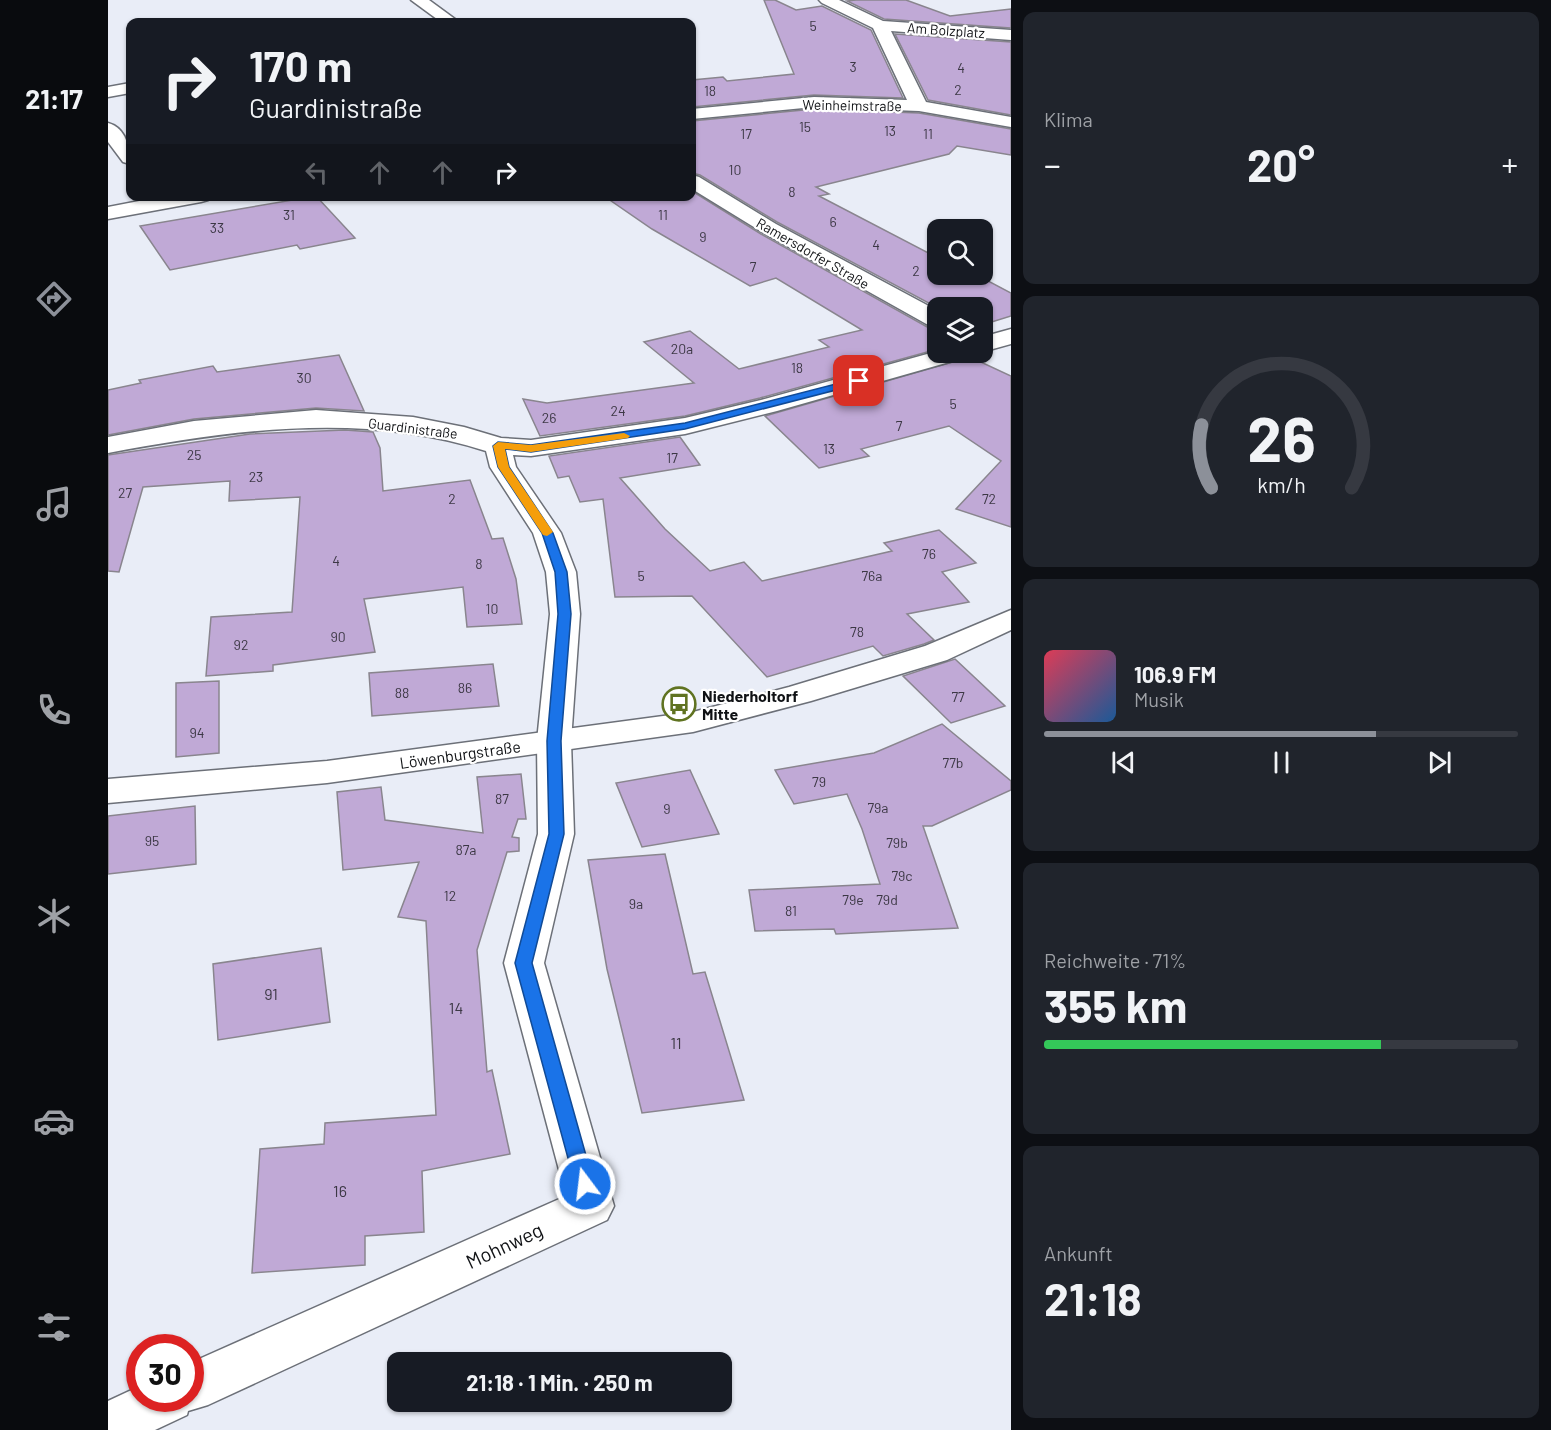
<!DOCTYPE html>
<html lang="de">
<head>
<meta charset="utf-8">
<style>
	body { margin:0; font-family:Barlow,sans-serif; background:#20242c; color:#f1f3f6; height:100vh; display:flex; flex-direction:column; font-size:22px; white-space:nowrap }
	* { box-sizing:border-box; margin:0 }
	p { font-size:20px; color:#9ea1a6 }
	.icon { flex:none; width:33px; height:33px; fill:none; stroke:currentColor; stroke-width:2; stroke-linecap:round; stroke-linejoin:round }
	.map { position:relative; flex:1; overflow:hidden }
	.side { display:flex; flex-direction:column; gap:12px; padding:12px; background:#0d0f14; width:540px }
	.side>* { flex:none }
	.banner { position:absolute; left:18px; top:18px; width:570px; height:183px; border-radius:12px; box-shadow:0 2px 4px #0004; background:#171b24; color:#f1f3f6; overflow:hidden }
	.tools { position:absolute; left:819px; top:219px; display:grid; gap:12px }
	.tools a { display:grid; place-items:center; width:66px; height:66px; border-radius:12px; background:#171b24; box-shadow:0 2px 4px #0004; font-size:30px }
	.speed { position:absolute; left:18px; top:1334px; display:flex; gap:12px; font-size:30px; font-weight:700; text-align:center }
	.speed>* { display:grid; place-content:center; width:78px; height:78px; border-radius:50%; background:#171b24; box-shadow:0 2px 4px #0004; line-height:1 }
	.speed .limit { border:9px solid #d22; background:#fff; color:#111 }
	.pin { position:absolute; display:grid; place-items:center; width:51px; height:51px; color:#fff; margin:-26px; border-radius:12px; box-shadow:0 3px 9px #0006 }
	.me { position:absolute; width:66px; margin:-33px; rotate:345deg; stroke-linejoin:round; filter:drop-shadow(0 0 4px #0008) }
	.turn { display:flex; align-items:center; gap:21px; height:126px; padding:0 24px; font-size:27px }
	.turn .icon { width:78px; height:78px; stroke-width:2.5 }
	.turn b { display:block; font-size:42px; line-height:51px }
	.lanes { display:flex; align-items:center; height:57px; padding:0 24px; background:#0003; justify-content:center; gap:30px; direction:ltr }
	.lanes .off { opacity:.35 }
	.big { font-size:45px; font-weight:700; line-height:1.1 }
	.side .widget { flex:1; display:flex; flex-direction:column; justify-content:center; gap:9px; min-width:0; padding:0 21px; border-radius:12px; background:#20242c }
	.side .dial { align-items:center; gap:0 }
	.dial svg { height:156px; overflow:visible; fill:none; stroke:#363941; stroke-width:7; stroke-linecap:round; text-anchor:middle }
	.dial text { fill:#f1f3f6; stroke:none }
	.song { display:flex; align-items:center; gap:18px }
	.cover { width:72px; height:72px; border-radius:9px; background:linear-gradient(135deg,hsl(350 70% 55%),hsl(210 70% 35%)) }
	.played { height:6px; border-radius:3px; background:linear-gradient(90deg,#8c9099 70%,#363941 70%) }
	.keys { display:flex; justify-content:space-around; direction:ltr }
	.heat { display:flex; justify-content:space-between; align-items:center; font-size:33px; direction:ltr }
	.charge { height:9px; border-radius:4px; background:linear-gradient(90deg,#34c759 71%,#363941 0) }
	.trip { position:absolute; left:279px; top:1352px; width:345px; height:60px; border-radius:12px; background:#171b24; box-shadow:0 2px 4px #0004; font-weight:700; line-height:60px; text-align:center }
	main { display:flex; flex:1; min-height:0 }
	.tabs { display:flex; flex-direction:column; width:108px; justify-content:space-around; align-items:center; background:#090b0e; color:#9ea1a6 }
	.tabs .icon { width:42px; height:42px }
	.tabs .on { color:#8c9099 }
	.tabs b { font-size:27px; color:#f1f3f6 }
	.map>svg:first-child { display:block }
	.building { fill:#c0a9d6; stroke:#89858e; stroke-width:1.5 }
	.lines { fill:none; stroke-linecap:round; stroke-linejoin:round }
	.minor-casing { stroke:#6c7078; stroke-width:3 }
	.tertiary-casing { stroke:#6c7078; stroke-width:3 }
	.minor { fill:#fff; fill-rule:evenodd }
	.tertiary { fill:#fff; fill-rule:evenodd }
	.route { fill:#1a73e8; stroke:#114b97; stroke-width:1.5 }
	.slow { fill:#f59e0b }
	.labels { text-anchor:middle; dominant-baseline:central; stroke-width:4.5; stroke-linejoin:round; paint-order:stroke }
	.number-label { font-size:14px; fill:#3c3845 }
	.far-street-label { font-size:14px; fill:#101215; stroke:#fff }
	.poi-label { font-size:16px; font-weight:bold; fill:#101215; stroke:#fff; text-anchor:start }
	.street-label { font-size:16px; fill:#101215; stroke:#fff }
	.near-number-label { font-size:16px; fill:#3c3845 }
	.near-street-label { font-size:20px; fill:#101215; stroke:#fff }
</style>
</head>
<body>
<main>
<nav class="tabs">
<b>21:17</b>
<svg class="icon on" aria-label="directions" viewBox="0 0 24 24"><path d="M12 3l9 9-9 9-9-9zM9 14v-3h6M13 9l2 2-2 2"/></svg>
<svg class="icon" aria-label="music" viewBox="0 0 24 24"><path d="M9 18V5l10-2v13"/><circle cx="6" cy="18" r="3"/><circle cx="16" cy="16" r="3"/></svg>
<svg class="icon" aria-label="phone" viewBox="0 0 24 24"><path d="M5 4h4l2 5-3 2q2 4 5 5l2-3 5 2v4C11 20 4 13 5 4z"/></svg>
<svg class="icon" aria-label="climate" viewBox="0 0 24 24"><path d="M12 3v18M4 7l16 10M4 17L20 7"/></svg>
<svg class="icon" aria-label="car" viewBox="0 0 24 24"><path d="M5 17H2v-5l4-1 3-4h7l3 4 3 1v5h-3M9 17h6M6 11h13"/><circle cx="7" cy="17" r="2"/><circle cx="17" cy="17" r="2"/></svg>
<svg class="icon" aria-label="filters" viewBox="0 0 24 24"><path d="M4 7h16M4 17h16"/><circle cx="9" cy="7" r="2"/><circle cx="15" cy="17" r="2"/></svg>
</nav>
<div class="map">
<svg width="903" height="1430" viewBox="0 0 903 1430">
	<rect width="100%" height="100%" fill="#e9edf7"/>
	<g class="building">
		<polygon points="656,0 667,0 688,10 714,6 763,30 795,98 706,95 584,107 584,80 615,77 619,81 686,74"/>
		<polygon points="748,0 798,0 842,16 903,9 903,28 776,19 739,1"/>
		<polygon points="787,34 903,42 903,115 820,100"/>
		<polygon points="706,109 811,113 903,129 903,155 849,146 841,154 708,187 721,194 711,196 830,258 830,274 867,274 903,293 903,316 874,325 874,308 830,308 669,222 592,175 584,173 584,121"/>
		<polygon points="584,191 653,234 821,328 830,330 830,339 824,341 830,343 830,349 652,398 577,416 432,436 415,399 439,403 586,383 536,342 582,331 631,369 721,347 711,340 754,330 668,278 642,286 544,229 496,196 584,196"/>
		<polygon points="208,196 247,238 192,249 189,245 62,270 32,226"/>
		<polygon points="231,355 256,411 208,408 86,419 0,435 0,390 33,383 31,380 105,366 109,372"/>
		<polygon points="862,357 903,376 903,527 848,509 893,461 841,426 753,449 761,456 711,468 657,416"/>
		<polygon points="237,430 265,432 272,448 275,491 362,480 384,539 395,538 408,579 414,624 359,627 355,587 256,599 267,652 165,665 165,671 98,676 103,617 184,612 192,497 121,501 122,481 35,487 11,572 0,571 0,455 142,434"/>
		<polygon points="572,437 592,465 512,478 557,529 602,571 636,562 654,581 784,551 776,543 831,530 868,563 834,572 861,602 799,614 826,640 816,644 775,656 765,646 659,677 584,596 507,597 495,499 472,502 461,476 450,478 441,456"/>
		<polygon points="847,659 897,706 843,723 795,676"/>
		<polygon points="385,664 391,706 264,716 261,673"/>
		<polygon points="111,681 111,753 68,757 68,683"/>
		<polygon points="834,724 903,781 903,790 824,826 815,826 850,928 728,934 726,929 647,931 641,890 772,884 754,829 739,794 686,804 667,770 766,753"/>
		<polygon points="582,770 611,834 534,847 508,783"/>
		<polygon points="413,774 418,819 410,819 404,837 411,838 411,851 399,852 369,950 379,1072 384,1070 402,1154 314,1171 316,1232 257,1236 257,1265 144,1273 152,1149 216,1144 217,1123 328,1115 318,921 290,917 311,862 235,870 229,792 273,787 277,820 375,833 369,777"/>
		<polygon points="87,806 88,864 0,874 0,816"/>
		<polygon points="557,854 585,974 597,972 636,1100 534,1113 499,969 480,860"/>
		<polygon points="213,948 222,1022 110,1040 105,964"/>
	</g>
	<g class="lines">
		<g class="minor-casing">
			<g id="minor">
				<polygon points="303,0 321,0 351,22 333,22"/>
				<polygon points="711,0 731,0 775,21 903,30 903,40 783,31 818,102 903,117 903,127 811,111 706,107 584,119 584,109 706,97 799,100 765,28 714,3"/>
				<polygon points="22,83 22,93 0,97 0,87"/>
				<path d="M0,123c18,5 22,25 22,41l-7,-2 -15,-20z"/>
				<polygon points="584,175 591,177 668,224 830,311 830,328 822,326 654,232 584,189"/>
				<polygon points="57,196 103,196 100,200 93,202 0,219 0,207"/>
				<polygon points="903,329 903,344 874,352 874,337"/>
				<path d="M830,351v1h33l-4,5 -190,54 -92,23 -154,22 -18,-1 3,12 45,66 15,39 4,42 -9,127 3,93 -30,129 70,243 -7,14 -399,185 -20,6 -1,4 -32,15h-47v-29l32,-15v12h50v-35l376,-167 -62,-233 34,-129 -1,-93 13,-127 -4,-42 -13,-39 -43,-66 -4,-16c-123,-40 -254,-21 -378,2v-16l86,-16 122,-11 97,7 51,10 37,11 30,2 154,-22 76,-18z"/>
			</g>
		</g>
		<g class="tertiary-casing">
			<polygon id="tertiary" points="903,610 903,630 839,660 703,701 585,732 219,783 0,803 0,779 219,761 585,712 681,687 817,646"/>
		</g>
		<use href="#minor" class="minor"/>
		<use href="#tertiary" class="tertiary"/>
	</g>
	<polygon class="route" points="751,378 756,381 755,383 577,429 423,452 397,449 401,467 445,533 459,572 463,614 453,741 456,834 424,963 486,1184 483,1189 477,1191 470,1189 467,1184 407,963 441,834 439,741 450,614 447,572 434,533 390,467 385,446 390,442 423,445 577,423"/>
	<polygon class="slow" points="516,433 522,436 520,438 423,452 397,449 401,467 445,532 439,536 435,535 390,467 385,446 390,442 423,445"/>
	<defs>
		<g id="bus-ring" transform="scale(1.725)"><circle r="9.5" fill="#fff" stroke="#607321" stroke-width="1.5"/><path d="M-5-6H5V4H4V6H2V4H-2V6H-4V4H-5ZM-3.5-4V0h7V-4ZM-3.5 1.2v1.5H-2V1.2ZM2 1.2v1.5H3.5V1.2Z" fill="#607321"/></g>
	</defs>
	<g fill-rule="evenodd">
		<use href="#bus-ring" x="571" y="704"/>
	</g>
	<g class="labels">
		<g class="number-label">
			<text x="705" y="25">5</text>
			<text x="745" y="66">3</text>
			<text x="853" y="67">4</text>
			<text x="850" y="89">2</text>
			<text x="602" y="90">18</text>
			<text x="697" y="126">15</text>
			<text x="782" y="130">13</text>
			<text x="638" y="133">17</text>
			<text x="820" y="133">11</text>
			<text x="627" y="169">10</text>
			<text x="684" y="191">8</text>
			<text x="181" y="214">31</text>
			<text x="555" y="214">11</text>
			<text x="725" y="221">6</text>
			<text x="109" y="227">33</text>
			<text x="595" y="236">9</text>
			<text x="768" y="244">4</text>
			<text x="645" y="266">7</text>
			<text x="808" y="270">2</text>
			<text x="574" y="348">20a</text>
			<text x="689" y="367">18</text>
			<text x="196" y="377">30</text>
			<text x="845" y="403">5</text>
			<text x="510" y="410">24</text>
			<text x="441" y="417">26</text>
			<text x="791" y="425">7</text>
			<text x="721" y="448">13</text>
			<text x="86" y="454">25</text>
			<text x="564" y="457">17</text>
			<text x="148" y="476">23</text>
			<text x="17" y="492">27</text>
			<text x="344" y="498">2</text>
			<text x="881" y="498">72</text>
			<text x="821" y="553">76</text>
			<text x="228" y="560">4</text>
			<text x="371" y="563">8</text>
			<text x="533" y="575">5</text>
			<text x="764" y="575">76a</text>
			<text x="384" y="608">10</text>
			<text x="749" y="631">78</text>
			<text x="230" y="636">90</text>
			<text x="133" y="644">92</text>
			<text x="357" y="687">86</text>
			<text x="294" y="692">88</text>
			<text x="850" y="696">77</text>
			<text x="89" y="732">94</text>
			<text x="845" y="762">77b</text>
			<text x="711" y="781">79</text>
			<text x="394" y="798">87</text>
			<text x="770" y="807">79a</text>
			<text x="559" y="808">9</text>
			<text x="44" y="840">95</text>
			<text x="789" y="842">79b</text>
			<text x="358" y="849">87a</text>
			<text x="794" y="875">79c</text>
			<text x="342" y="895">12</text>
			<text x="745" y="899">79e</text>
			<text x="779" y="899">79d</text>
			<text x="528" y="903">9a</text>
			<text x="683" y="910">81</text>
		</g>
		<g class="far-street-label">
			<text transform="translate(838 30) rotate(4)">Am Bolzplatz</text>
			<text transform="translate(744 105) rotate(1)">Weinheimstraße</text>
			<text transform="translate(705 253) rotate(30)">Ramersdorfer Straße</text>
			<text transform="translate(305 428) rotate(7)">Guardinistraße</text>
		</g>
		<g class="poi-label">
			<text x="594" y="695">Niederholtorf<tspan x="594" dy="18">Mitte</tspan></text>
		</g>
		<g class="street-label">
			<text transform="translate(352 754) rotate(-8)">Löwenburgstraße</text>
		</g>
		<g class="near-number-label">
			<text x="163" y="993">91</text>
			<text x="348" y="1007">14</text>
			<text x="568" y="1042">11</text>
			<text x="232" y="1190">16</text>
		</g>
		<g class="near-street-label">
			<text transform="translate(396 1245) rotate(-25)">Mohnweg</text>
		</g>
	</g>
</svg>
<div class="tools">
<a><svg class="icon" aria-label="search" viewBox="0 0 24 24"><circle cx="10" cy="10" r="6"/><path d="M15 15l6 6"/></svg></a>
<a><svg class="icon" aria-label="layers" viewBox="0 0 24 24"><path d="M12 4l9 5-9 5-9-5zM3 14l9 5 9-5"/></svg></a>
</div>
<div class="speed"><div class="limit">30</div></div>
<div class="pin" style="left:751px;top:381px;background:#d93025"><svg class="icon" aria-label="arrive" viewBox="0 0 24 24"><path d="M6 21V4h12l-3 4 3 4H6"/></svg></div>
<svg class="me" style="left:477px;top:1184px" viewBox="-20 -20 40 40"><circle r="17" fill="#1a73e8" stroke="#fff" stroke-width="3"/><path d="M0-11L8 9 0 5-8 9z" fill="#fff"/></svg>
<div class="trip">21:18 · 1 Min. · 250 m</div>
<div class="banner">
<div class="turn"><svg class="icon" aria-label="right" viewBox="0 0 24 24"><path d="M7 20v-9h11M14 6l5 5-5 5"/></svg><div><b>170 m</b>Guardinistraße</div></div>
<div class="lanes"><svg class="icon off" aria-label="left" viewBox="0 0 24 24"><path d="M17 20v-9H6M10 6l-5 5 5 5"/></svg><svg class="icon off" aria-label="ahead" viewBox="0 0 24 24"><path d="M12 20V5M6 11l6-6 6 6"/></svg><svg class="icon off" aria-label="ahead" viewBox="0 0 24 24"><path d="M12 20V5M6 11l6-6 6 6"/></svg><svg class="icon" aria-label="right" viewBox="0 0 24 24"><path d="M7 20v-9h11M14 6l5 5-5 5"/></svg></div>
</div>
</div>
<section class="side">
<div class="widget"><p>Klima</p>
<div class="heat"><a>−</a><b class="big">20°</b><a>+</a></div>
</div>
<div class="widget dial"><svg viewBox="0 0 100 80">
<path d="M14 69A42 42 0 1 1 86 69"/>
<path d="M14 69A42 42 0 0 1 9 37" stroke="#8c9099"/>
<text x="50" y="56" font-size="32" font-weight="700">26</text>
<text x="50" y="72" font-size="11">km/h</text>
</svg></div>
<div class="widget">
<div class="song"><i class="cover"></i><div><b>106.9 FM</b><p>Musik</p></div></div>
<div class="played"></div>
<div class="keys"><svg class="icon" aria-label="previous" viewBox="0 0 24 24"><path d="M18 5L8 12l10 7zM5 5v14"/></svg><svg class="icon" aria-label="pause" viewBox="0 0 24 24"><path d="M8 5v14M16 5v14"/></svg><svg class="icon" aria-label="next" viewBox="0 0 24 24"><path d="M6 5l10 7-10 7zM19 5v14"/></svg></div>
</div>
<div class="widget"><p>Reichweite · 71%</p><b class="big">355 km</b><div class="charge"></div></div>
<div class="widget"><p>Ankunft</p><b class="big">21:18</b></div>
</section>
</main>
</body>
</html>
